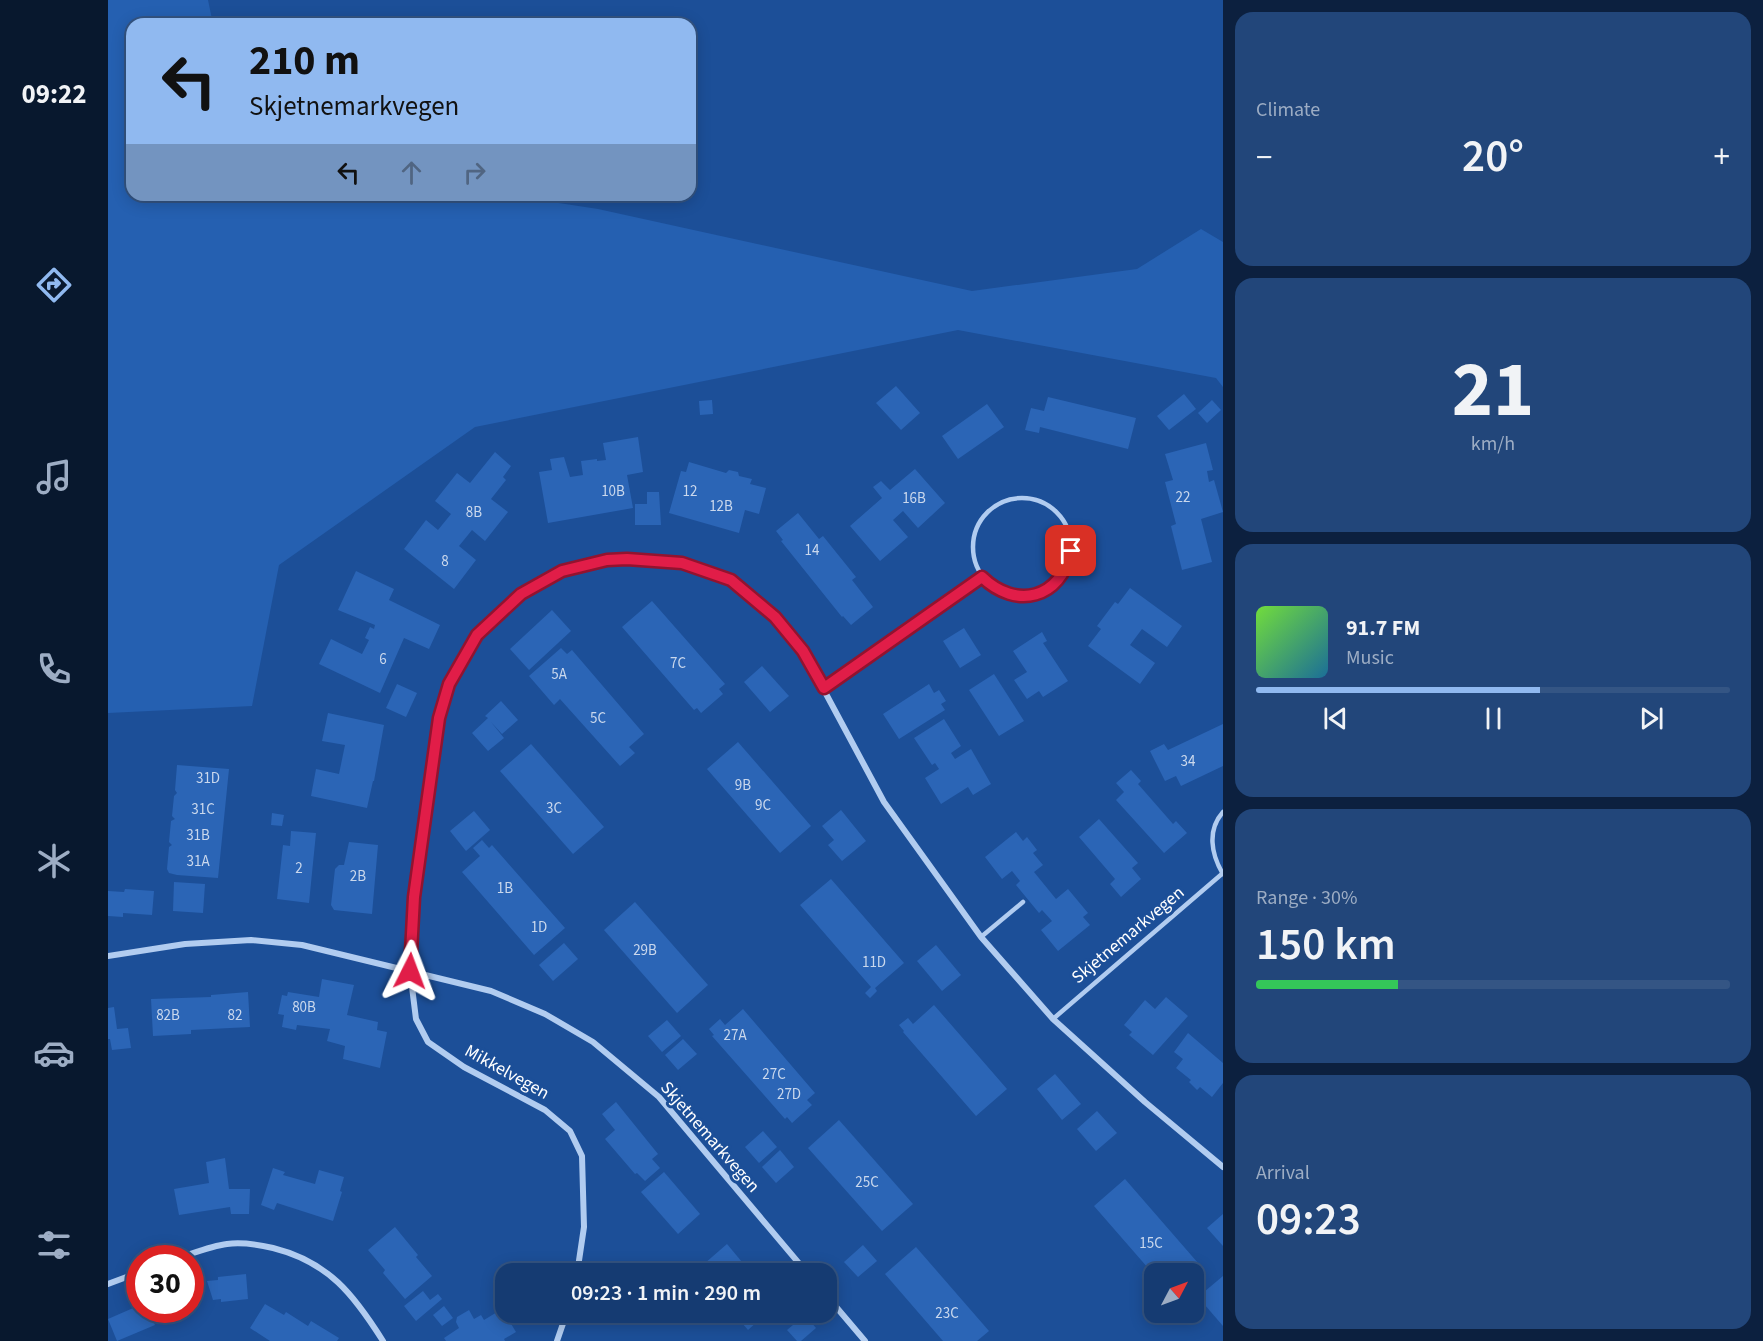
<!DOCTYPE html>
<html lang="en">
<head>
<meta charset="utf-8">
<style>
	body { margin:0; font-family:"Source Sans 3",sans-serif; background:#22467a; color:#f1f3f6; height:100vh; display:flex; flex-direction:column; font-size:22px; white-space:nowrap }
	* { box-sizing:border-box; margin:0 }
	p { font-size:20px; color:#9dadc4 }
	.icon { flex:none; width:33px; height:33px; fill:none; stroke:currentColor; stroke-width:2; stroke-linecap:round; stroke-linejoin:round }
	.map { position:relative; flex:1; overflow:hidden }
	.side { display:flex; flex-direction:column; gap:12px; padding:12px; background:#0c203f; width:540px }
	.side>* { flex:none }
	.banner { position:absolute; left:18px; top:18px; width:570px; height:183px; border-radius:18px; box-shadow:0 3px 15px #0003,0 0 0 2px #345584; background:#90b9f0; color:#111; overflow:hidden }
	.needle { width:39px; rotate:49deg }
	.buttons { position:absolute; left:1036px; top:1263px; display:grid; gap:12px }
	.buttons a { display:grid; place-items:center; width:60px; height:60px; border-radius:12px; background:#153b72; box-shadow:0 3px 15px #0003,0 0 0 2px #345584; font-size:30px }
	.speed { position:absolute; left:18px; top:1245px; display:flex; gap:12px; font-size:30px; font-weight:700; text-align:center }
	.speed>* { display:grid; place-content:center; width:78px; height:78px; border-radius:50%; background:#153b72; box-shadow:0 3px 15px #0003,0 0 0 2px #345584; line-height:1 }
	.speed .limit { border:9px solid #d22; background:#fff; color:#111 }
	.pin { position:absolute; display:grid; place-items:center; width:51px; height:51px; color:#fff; margin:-26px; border-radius:12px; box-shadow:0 3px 9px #0006 }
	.me { position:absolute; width:66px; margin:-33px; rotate:3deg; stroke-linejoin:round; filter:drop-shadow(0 0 4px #0008) }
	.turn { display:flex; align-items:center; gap:21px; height:126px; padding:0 24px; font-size:27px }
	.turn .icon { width:78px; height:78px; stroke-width:2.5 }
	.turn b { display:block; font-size:42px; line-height:51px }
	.lanes { display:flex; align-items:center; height:57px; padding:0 24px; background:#0003; justify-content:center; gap:30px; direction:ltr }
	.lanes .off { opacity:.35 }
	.big { font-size:45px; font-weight:600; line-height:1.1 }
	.side .tile { flex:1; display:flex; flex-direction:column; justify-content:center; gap:9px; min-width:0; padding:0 21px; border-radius:18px; background:#22467a }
	.side .dial { align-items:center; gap:0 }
	.dial b { font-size:78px; line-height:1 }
	.song { display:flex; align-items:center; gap:18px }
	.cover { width:72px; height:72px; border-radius:9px; background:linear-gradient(135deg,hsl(100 70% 55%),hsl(200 70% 35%)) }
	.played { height:6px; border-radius:3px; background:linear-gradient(90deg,#90b9f0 60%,#345584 60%) }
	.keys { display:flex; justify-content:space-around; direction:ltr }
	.heat { display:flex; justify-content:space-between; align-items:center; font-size:33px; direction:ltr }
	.charge { height:9px; border-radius:4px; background:linear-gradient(90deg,#34c759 30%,#345584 0) }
	.trip { position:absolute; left:387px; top:1263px; width:342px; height:60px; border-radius:18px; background:#153b72; box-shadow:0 3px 15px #0003,0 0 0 2px #345584; font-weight:600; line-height:60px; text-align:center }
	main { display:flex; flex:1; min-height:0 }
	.dock { display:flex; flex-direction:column; width:108px; justify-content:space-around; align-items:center; background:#08182e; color:#9dadc4 }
	.dock .icon { width:42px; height:42px }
	.dock .on { color:#90b9f0 }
	.dock b { font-size:27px; color:#f1f3f6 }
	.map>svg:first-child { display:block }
	.green { fill:#2560b1 }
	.building { fill:#2b65b6 }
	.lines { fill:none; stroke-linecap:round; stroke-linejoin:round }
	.lane { stroke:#b1ccf0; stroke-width:4.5 }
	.street { stroke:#b1ccf0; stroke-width:6 }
	.route-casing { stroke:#92132f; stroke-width:15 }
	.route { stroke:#e11d48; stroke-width:10 }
	.labels { text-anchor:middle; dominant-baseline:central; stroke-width:6; stroke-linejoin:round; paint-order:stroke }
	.number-label { font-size:15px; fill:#cad8ed }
	.street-label { font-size:18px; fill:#fff; stroke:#1c4f98 }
</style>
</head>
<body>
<main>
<nav class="dock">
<b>09:22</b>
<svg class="icon on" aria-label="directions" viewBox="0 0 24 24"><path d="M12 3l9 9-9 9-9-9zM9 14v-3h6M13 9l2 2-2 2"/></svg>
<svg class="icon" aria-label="music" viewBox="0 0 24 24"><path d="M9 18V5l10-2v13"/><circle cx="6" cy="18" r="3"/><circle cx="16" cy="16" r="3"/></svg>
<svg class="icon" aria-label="phone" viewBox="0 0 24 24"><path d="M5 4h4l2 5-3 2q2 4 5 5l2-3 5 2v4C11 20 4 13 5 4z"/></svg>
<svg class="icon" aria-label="climate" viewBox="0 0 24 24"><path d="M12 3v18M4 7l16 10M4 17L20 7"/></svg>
<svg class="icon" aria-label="car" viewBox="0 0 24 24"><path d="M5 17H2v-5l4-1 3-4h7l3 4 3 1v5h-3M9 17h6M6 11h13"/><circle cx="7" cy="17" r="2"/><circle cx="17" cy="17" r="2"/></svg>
<svg class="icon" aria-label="filters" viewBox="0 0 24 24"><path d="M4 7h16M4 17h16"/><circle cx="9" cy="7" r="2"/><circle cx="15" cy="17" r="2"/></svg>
</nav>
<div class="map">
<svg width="1115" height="1341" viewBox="0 0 1115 1341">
	<rect width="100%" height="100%" fill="#1c4f98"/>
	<polygon class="green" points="0,0 100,0 105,24 24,24 24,195 399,195 490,209 864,291 1029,269 1093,229 1115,242 1115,387 1108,378 850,330 367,427 171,565 144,706 0,713"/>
	<g class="building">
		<polygon points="788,386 812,413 793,430 768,403"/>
		<polygon points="1076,394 1088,409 1061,430 1049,416"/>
		<polygon points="940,397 1028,418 1020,449 932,427 931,433 917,430 923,408 936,411"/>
		<polygon points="604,400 605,414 592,415 591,401"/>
		<polygon points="1104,400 1113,410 1099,423 1090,413"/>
		<polygon points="879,404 896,427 850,459 834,436"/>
		<polygon points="530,437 535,472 519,475 525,508 440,523 431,472 444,470 442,459 456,457 462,477 475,475 473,461 489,459 489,461 498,460 495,443"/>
		<polygon points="1098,443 1105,470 1099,471 1101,482 1106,480 1115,512 1093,519 1104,562 1074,570 1063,526 1068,524 1057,482 1065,480 1057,454"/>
		<polygon points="387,452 403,466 395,477 398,480 383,499 400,512 377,541 364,530 351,546 368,560 346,589 296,549 318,520 330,530 343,514 327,501 349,473 362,483"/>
		<polygon points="581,462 618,473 621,470 630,472 631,476 644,479 642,484 658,488 651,514 637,510 631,533 561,513 573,471 578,472"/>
		<polygon points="807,469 837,503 810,528 795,511 785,520 800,537 772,561 742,526 774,498 765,487 773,481 782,490"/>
		<polygon points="539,492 551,492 553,525 527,525 527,504 539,504"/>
		<polygon points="690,513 711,539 715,536 748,577 744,580 765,607 743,625 735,616 734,617 673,541 675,540 668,531"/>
		<polygon points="248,571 286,589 281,600 332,625 321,649 296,638 272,693 211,664 223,639 254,654 261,640 257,638 262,627 266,629 267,625 230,610"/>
		<polygon points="1022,588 1074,626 1059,647 1034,629 1022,645 1047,663 1032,684 980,646 993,629 989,626 1007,602 1010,604"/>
		<polygon points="544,601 617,684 611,689 615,694 593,713 589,708 586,710 514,627"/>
		<polygon points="444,610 463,631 421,670 402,649"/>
		<polygon points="856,628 873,655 852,668 835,641"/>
		<polygon points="934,632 939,641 935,643 960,681 935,697 931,691 919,699 906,680 919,672 905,651"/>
		<polygon points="453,648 459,654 464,650 536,734 521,747 527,753 512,766 452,699 446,705 421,676"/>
		<polygon points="654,666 681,696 662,712 636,682"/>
		<polygon points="886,674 916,721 891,736 861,690"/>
		<polygon points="289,684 309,693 298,717 278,708"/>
		<polygon points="821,684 826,693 831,690 838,701 833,704 837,710 791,739 775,714"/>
		<polygon points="393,701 410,720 394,734 383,722 396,738 380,751 364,733 380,718 377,716"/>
		<polygon points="220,713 276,725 266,781 265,781 259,808 203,796 208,769 231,774 237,745 214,741"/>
		<polygon points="836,719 853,746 843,753 847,759 863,749 883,784 865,795 860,787 833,804 817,778 831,769 827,763 824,765 806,738"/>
		<polygon points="1115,724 1115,766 1073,786 1068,776 1057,781 1042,751 1056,744 1060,750"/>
		<polygon points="630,742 703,826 672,853 599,769"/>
		<polygon points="423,744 496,827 465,854 392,771"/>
		<polygon points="69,765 121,769 110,878 69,875 61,873 59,869 61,847 64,845 61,842 63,821 67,819 64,816 66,796 69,793 67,790"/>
		<polygon points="1023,770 1033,781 1030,784 1065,824 1068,821 1079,833 1056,853 1008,800 1016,792 1008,783"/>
		<polygon points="733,810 758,841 734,861 720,845 726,840 714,826"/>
		<polygon points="366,811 382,830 358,851 342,831"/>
		<polygon points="164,813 176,815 174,826 163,825"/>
		<polygon points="991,819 1030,863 1024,868 1033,879 1013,897 1002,884 1007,879 971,837"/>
		<polygon points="183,831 208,833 201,903 169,899 175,845 182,846"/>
		<polygon points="908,832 915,841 919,837 929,850 925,853 935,865 926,872 948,899 960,889 980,913 975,917 982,925 950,951 933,930 944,921 934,910 931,913 908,885 912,881 904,871 894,879 877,857"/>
		<polygon points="374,840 381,848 384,845 457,928 426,955 354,872 372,856 365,848"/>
		<polygon points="241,842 270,845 264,914 226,910 223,905 227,869 231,865 236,865"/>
		<polygon points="723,879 796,963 767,988 769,991 762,998 757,993 763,987 692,905"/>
		<polygon points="66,882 97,884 95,913 65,911"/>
		<polygon points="17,889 46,891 44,915 15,913 15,917 0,916 0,891 16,892"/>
		<polygon points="527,902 600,985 569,1013 496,930"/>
		<polygon points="456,943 470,959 445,981 431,965"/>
		<polygon points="828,945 853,975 834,991 809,961"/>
		<polygon points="214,979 246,985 239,1015 270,1022 269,1030 279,1032 272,1068 235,1059 237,1046 219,1041 222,1029 189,1025 188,1030 174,1027 176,1015 170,1014 174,995 179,996 180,992 211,997"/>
		<polygon points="140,992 142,1027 83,1030 83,1034 45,1036 43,999 103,997 103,995"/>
		<polygon points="1058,997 1080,1016 1045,1055 1021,1035 1024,1032 1016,1025 1037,1000 1047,1009"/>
		<polygon points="826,1005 899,1089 868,1116 795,1032 796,1031 791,1025 800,1018 805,1024"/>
		<polygon points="6,1007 9,1029 20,1028 23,1048 4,1050 2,1039 0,1039 0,1008"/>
		<polygon points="635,1009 707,1093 699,1100 704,1105 684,1123 679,1117 677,1119 604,1036 606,1035 601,1029 612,1019 617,1025"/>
		<polygon points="559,1020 573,1036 554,1052 540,1036"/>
		<polygon points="1080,1033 1115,1063 1115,1083 1104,1097 1092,1087 1089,1090 1081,1082 1083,1080 1068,1068 1075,1059 1066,1052"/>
		<polygon points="575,1039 589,1054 570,1070 557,1055"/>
		<polygon points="947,1074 973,1104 954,1120 929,1089"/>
		<polygon points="508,1102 550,1154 544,1159 552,1168 537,1181 529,1173 527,1174 497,1139 507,1130 494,1114"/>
		<polygon points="989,1111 1009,1133 988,1151 969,1129"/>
		<polygon points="731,1120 805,1204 774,1231 700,1148"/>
		<polygon points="655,1131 669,1147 651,1163 637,1147"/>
		<polygon points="672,1150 686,1167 668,1183 654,1167"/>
		<polygon points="117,1158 121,1189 142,1189 141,1214 123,1214 122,1207 71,1215 66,1189 101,1183 98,1162"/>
		<polygon points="165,1168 177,1172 175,1175 207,1184 211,1170 236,1177 232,1191 234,1192 225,1221 169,1203 166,1210 153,1205"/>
		<polygon points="556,1172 592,1214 570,1234 533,1192"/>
		<polygon points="1017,1179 1090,1263 1079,1274 1047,1274 1047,1276 986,1206"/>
		<polygon points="1115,1214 1115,1246 1099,1228"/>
		<polygon points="287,1227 310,1255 308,1257 324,1276 297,1299 275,1273 277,1270 260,1250"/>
		<polygon points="619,1244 644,1274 591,1274 589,1270"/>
		<polygon points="755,1245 769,1261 750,1277 736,1262"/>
		<polygon points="808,1247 881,1331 869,1341 835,1341 777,1274"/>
		<polygon points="138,1274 140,1299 113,1302 113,1299 105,1300 99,1281 110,1280 110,1277"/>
		<polygon points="1115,1276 1115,1326 1090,1297"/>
		<polygon points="315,1291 322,1300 330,1294 334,1299 308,1321 296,1306"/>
		<polygon points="157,1304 176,1315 178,1312 200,1326 203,1321 231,1338 229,1341 162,1341 142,1328"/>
		<polygon points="32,1305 32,1310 40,1310 47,1325 9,1341 0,1319"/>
		<polygon points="336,1306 345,1318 334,1326 325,1315"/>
		<polygon points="394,1309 408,1332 396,1339 397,1341 338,1341 336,1338 351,1328 348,1322 349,1317 361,1310 366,1319 373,1315 376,1320"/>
		<polygon points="632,1312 660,1312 640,1330 628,1316"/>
		<polygon points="697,1315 708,1328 693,1341 689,1341 679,1330"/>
	</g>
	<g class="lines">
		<g class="lane">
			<circle cx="914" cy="547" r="49"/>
			<polyline points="716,688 874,577"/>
			<path d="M1115,812c-16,18 -12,42 0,62"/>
			<polyline points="873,937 915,902"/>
			<polyline points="945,1019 1115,873"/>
		</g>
		<g class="street">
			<polyline points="0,956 77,944 143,940 194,945 383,991 437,1014 485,1042 551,1097 700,1274"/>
			<path d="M70,1258c16,-5 33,-12 49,-14 15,-2 33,1 46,4 56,14 81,47 110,93"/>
			<polyline points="469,1274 476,1227 474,1156 462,1131 437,1110 356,1067 320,1042 308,1019 302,971 306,897 331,718 341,684 369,635 413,594 454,571 499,560 519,559 574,563 623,580 667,617 695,651 776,802 873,937 945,1019 1037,1102 1115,1167"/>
			<polyline points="0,1284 32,1272"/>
			<polyline points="718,1295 757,1341"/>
			<polyline points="449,1341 459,1312"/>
		</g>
	</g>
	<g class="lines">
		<g class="route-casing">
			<path id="route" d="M302,971l4,-74 25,-179 10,-34 28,-49 44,-41 41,-23 45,-11 20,-1 55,4 49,17 44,37 28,34 21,37 158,-111c34,33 79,22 89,-26"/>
		</g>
		<use href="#route" class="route"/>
	</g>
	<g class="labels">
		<g class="number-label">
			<text x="505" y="491">10B</text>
			<text x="582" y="491">12</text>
			<text x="1075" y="497">22</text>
			<text x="806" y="498">16B</text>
			<text x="613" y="506">12B</text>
			<text x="366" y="512">8B</text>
			<text x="704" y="550">14</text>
			<text x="337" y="561">8</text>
			<text x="275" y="659">6</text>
			<text x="570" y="663">7C</text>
			<text x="451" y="674">5A</text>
			<text x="490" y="718">5C</text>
			<text x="1080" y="761">34</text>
			<text x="100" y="778">31D</text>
			<text x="635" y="785">9B</text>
			<text x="655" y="805">9C</text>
			<text x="446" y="808">3C</text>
			<text x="95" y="809">31C</text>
			<text x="90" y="835">31B</text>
			<text x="90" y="861">31A</text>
			<text x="191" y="868">2</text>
			<text x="250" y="876">2B</text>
			<text x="397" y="888">1B</text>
			<text x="431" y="927">1D</text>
			<text x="537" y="950">29B</text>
			<text x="766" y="962">11D</text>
			<text x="196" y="1007">80B</text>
			<text x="60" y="1015">82B</text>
			<text x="127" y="1015">82</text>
			<text x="627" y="1035">27A</text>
			<text x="666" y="1074">27C</text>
			<text x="681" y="1094">27D</text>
			<text x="759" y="1182">25C</text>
			<text x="1043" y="1243">15C</text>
			<text x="839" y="1313">23C</text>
		</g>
		<g class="street-label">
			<text transform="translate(1020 935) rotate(-40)">Skjetnemarkvegen</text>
			<text transform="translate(399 1072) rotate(29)">Mikkelvegen</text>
			<text transform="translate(602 1137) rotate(49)">Skjetnemarkvegen</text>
		</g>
	</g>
</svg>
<div class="buttons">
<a><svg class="needle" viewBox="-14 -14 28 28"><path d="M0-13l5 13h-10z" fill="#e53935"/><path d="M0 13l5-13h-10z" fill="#9dadc4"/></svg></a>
</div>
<div class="speed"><div class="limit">30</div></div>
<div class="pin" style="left:963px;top:551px;background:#d93025"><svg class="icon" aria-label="arrive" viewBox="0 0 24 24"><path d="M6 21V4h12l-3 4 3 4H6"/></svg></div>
<svg class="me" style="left:302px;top:971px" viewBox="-20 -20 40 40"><path d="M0-17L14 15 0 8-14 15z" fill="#e11d48" stroke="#fff" stroke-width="4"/></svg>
<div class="trip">09:23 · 1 min · 290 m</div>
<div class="banner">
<div class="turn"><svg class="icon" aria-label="left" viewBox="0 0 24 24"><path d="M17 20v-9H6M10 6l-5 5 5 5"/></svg><div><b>210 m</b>Skjetnemarkvegen</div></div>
<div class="lanes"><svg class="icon" aria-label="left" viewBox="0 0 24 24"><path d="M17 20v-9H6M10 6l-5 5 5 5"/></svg><svg class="icon off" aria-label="ahead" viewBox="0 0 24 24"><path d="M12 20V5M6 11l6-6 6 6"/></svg><svg class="icon off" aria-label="right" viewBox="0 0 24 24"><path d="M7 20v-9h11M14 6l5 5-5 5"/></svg></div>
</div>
</div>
<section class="side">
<div class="tile"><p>Climate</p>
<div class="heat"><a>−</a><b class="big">20°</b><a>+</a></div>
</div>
<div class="tile dial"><b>21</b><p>km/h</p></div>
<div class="tile">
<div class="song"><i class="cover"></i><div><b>91.7 FM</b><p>Music</p></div></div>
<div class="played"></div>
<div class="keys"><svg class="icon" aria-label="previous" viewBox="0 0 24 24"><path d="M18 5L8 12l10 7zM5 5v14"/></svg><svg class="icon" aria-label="pause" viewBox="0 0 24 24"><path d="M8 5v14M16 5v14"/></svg><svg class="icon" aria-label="next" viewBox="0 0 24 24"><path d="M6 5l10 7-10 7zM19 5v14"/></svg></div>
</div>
<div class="tile"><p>Range · 30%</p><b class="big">150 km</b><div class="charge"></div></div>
<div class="tile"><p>Arrival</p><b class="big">09:23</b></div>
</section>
</main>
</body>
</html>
